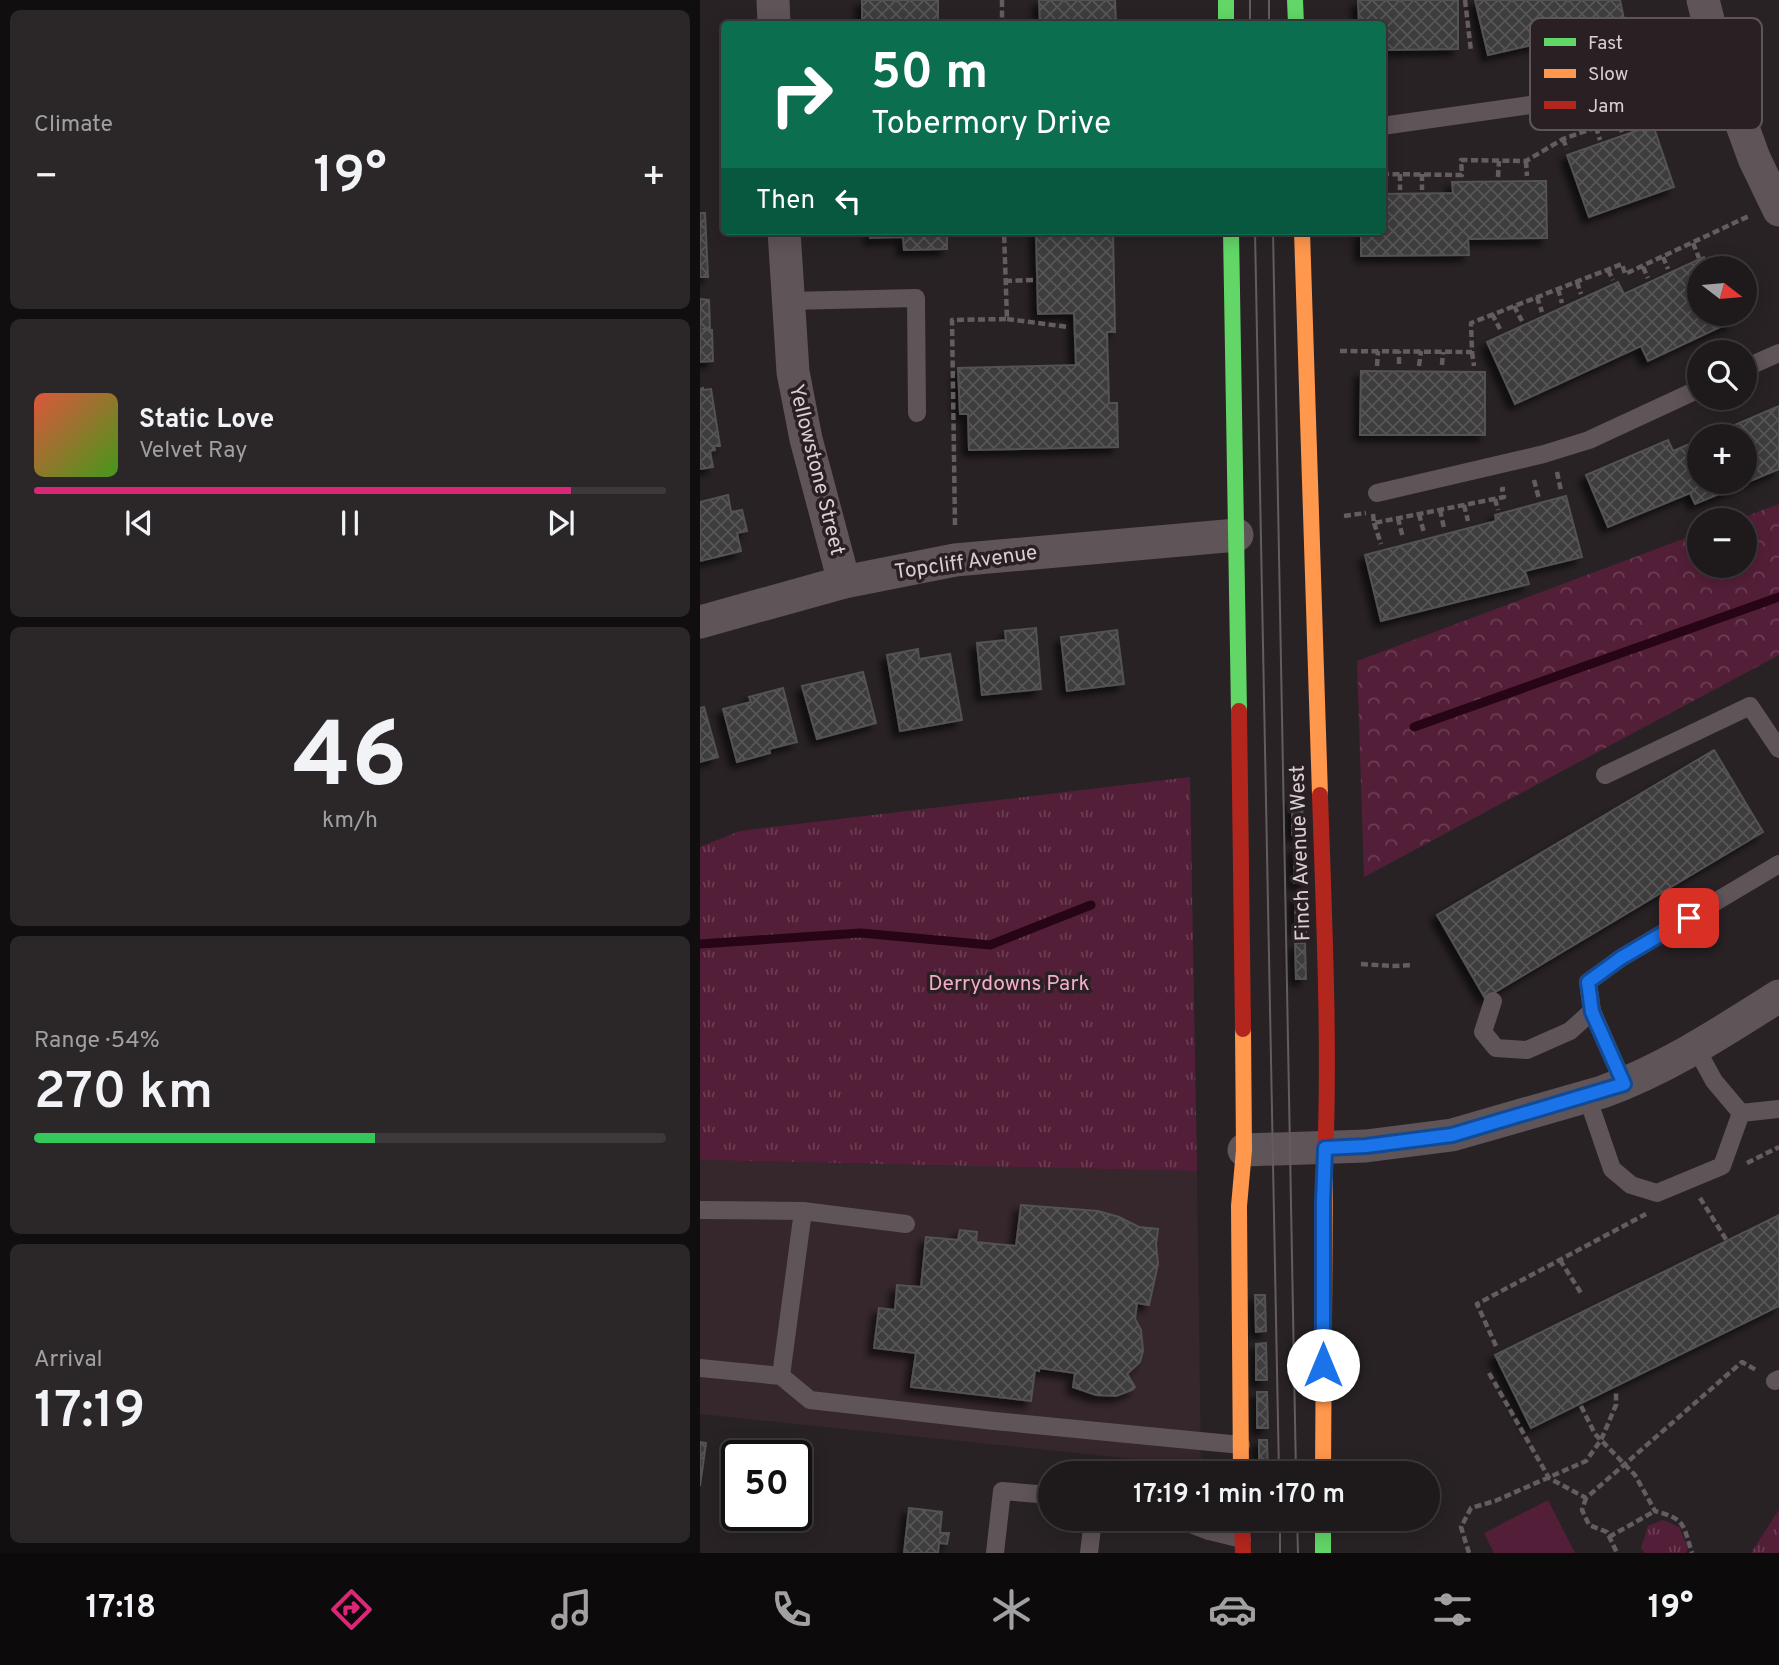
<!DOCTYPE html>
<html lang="en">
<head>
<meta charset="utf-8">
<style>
	body { margin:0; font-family:Overpass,sans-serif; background:#2b2729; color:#f1f3f6; height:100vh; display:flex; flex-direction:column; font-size:26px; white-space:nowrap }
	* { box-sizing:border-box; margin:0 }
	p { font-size:23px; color:#a1a1a3 }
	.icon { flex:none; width:38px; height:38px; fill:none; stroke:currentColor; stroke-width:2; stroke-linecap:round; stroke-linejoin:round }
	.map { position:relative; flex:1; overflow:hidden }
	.panel { display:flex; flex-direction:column; gap:10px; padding:10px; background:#100e0f; width:700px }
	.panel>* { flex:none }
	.banner { position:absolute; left:21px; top:21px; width:665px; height:214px; border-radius:7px; box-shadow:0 4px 18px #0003,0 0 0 2px #3c383b; background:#0b6e4f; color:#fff; overflow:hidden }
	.needle { width:46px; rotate:106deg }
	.tools { position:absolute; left:987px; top:256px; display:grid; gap:14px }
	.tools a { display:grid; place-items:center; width:70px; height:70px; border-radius:50%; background:#1e1a1c; box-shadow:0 4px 18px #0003,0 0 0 2px #3c383b; font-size:35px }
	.speed { position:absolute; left:21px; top:1440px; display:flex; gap:14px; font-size:35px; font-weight:700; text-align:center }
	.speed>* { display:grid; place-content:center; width:91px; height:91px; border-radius:50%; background:#1e1a1c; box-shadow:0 4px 18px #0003,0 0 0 2px #3c383b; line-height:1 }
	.speed .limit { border:4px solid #111; border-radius:10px; background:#fff; color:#111 }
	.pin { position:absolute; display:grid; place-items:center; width:60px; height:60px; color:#fff; margin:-30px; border-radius:14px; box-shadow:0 4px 10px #0006 }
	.me { position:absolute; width:77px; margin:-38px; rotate:0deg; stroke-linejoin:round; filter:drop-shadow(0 0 5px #0008) }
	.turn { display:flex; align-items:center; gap:24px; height:147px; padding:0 35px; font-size:32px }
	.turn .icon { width:91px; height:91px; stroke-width:2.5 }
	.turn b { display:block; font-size:49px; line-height:60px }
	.then { display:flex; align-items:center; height:66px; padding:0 35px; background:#0003; gap:14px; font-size:26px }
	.big { font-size:52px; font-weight:600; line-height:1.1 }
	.panel .tile { flex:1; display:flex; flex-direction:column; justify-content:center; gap:10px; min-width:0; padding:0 24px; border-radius:10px; background:#2b2729 }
	.panel .dial { align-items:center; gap:0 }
	.dial b { font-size:91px; line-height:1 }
	.song { display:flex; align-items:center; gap:21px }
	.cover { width:84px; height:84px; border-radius:10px; background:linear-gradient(135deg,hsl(10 70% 55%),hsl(100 70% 35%)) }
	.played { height:7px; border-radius:4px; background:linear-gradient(90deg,#db2777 85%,#3c383b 85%) }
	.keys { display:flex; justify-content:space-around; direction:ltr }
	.heat { display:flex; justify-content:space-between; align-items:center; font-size:38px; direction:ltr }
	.charge { height:10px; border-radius:5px; background:linear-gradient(90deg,#34c759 54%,#3c383b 0) }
	.trip { position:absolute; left:338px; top:1461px; width:402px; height:70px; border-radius:35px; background:#1e1a1c; box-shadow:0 4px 18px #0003,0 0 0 2px #3c383b; font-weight:600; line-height:70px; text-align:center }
	.tab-bar { display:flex; height:112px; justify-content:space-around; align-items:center; background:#0c0a0b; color:#a1a1a3 }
	.tab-bar .icon { width:49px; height:49px }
	.tab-bar .selected { color:#db2777 }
	.tab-bar b { font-size:32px; color:#f1f3f6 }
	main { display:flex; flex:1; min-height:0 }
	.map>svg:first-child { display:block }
	.built { fill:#35272c }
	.green { fill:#531f38 }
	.forest { fill:url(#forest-crowns) }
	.park { fill:url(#park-tufts) }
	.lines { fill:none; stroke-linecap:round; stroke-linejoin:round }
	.stream { stroke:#280516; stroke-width:9 }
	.building { fill:url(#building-cross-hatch); stroke:#535253; stroke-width:2; filter:url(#shadow) }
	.path { stroke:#645c60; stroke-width:4.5; stroke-dasharray:7 3.5; stroke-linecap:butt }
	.lane { stroke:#5f5458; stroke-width:18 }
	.street { stroke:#5f5458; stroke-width:33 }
	.fast { stroke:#63d668; stroke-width:16 }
	.slow { stroke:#ff974d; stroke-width:16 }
	.jam { stroke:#b3261e; stroke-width:16 }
	.tram { stroke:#645c5f; stroke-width:2 }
	.route-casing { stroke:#114b97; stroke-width:18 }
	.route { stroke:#1a73e8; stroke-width:12 }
	.labels { text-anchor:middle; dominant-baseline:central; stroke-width:7; stroke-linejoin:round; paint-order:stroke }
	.street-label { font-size:21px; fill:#d7d0d3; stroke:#2a2024 }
	.park-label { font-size:21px; fill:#f3adc8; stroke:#2a2024 }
	.key { fill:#2a2024; stroke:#5e5559; stroke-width:2 }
	.key-label { font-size:19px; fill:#d7d0d3 }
</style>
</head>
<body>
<main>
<section class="panel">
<div class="tile"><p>Climate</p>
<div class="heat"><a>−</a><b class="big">19°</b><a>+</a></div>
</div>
<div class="tile">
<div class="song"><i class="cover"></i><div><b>Static Love</b><p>Velvet Ray</p></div></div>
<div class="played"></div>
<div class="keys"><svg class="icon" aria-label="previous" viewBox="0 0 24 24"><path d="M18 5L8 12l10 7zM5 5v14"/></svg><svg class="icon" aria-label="pause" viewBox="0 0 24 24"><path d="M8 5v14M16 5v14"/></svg><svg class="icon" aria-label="next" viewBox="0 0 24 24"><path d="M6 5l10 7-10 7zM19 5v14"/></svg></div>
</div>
<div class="tile dial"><b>46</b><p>km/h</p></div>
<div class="tile"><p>Range · 54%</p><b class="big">270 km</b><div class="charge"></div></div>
<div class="tile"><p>Arrival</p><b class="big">17:19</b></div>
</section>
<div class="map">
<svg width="1079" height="1553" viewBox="0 0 1079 1553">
	<defs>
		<pattern id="forest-crowns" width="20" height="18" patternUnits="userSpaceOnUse" patternTransform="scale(1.75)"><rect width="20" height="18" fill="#531f38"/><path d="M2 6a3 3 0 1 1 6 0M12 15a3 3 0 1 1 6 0" fill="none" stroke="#6b3e54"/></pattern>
		<pattern id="park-tufts" width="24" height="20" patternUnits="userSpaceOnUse" patternTransform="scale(1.75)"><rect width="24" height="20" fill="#531f38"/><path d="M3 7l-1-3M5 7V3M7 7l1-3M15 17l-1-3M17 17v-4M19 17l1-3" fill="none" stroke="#6b3e54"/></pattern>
		<pattern id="building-cross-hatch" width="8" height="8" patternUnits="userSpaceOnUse" patternTransform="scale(1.75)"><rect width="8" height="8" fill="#3d3c3c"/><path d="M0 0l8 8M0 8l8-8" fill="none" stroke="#585757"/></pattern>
		<filter id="shadow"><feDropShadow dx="-6" dy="6" stdDeviation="3.5" flood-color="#0009"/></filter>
	</defs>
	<rect width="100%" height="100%" fill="#282225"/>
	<polygon class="built" points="0,1160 497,1171 501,1466 0,1414"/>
	<polygon class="green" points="848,1500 875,1553 794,1553 784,1533"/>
	<polygon class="forest" points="1079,504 1079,655 664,877 657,661 999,533 999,565 1045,565 1045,520 1036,520"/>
	<g class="park">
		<polygon points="490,777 497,1171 0,1160 0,847 40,831"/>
		<polygon points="1079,1510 1079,1553 1051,1553 1078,1511"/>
		<polygon points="963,1520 979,1527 988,1548 986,1553 945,1553 941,1548 948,1526"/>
	</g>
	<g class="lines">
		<g class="stream">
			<polyline points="714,727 1079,597"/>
			<polyline points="0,944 161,933 290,945 391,905"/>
		</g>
	</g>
	<g class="building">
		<rect x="162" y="0" width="76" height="24"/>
		<polygon points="339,0 415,0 416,24 340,24"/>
		<polygon points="658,0 758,0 758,49 682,50 682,24 659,24"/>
		<polygon points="775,0 920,0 925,24 788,55"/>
		<polygon points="953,125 974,187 889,217 867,155"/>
		<polygon points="846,181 847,238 768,239 769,255 661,256 661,231 682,231 682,194 753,193 752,182"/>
		<polygon points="0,213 5,213 8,277 0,277"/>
		<polygon points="170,231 247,231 247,249 204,250 203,237 170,238"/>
		<polygon points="336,231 413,231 415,332 407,332 409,403 417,403 418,447 269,450 268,414 260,414 258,368 376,365 374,313 338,314"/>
		<polygon points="1004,257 1009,268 999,268 999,313 1030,313 1033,321 948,361 941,346 815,404 787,342 918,282 924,294"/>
		<polygon points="0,299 9,300 10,329 2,329 12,330 13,361 0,362"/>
		<polygon points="661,371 785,372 785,435 660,435"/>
		<polygon points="3,388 3,390 11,389 20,446 14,446 15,450 10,451 13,467 0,469 0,389"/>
		<polygon points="1079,406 1079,469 995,504 990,493 908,527 886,475 968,440 973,451 999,440 999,481 1045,481 1045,436 1009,436"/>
		<polygon points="28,495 31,512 42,510 47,531 37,533 41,551 0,561 0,502"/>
		<polygon points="866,496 882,557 825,571 829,584 681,621 665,555 796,521 795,515"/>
		<polygon points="336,628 341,689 282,695 277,643 306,640 305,631"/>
		<polygon points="417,630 424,684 367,691 361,637"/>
		<polygon points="218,649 219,659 250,654 262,720 200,731 187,655"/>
		<polygon points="163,672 176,723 117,739 102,686"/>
		<polygon points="83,688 97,742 69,749 70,753 37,762 23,709 51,702 49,697"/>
		<polygon points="4,707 18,757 0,762 0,708"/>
		<polygon points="1014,750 1063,832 785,998 737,915"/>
		<polygon points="592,799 602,799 603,835 592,835"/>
		<polygon points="594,847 604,847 605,883 594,883"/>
		<polygon points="595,896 606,896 606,932 596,932"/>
		<polygon points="595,943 605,943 606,979 596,979"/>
		<polygon points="321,1205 398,1211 419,1217 439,1227 458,1229 456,1244 458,1264 449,1305 437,1303 435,1319 441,1330 443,1351 440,1362 427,1374 435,1387 432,1390 416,1396 396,1395 373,1387 375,1373 339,1368 339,1371 335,1370 331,1401 211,1387 216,1353 174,1348 179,1308 195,1310 197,1285 221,1287 226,1237 258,1240 260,1230 277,1232 276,1242 316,1246"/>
		<polygon points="1079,1215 1079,1306 831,1428 795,1355"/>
		<polygon points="555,1295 565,1295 566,1331 556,1332"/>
		<polygon points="566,1343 567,1380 556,1380 556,1344"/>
		<polygon points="557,1392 567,1392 568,1428 557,1428"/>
		<polygon points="559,1440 567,1440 568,1474 559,1474"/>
		<polygon points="0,1442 6,1443 0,1486"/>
		<polygon points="209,1508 242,1512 240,1533 249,1533 247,1544 239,1543 238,1553 204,1553"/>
	</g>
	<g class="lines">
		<g class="path">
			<polyline points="302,0 302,24"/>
			<polyline points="765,0 771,51"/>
			<polyline points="939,112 945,125"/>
			<polyline points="918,120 922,132"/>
			<polyline points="896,127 900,140"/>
			<polyline points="863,139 867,149"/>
			<polyline points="826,161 827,176"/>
			<polyline points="682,174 762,175 761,160 826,161 863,139 995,92"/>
			<polyline points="700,174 700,190"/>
			<polyline points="722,174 722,190"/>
			<polyline points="798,177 799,161"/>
			<polyline points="993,243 999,258"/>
			<polyline points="963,257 968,269"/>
			<polyline points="943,267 948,278"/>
			<polyline points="908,270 913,280"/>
			<polyline points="305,281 334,280"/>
			<polyline points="877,282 881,294"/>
			<polyline points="858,289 862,303"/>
			<polyline points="837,297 842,312"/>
			<polyline points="814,306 822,321"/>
			<polyline points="792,314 800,329"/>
			<polyline points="307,319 368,327"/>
			<polyline points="640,351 772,352 771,323 922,264 925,274 1049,216"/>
			<polyline points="772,352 774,366"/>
			<polyline points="699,364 699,351"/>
			<polyline points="742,365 743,352"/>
			<polyline points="677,366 678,351"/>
			<polyline points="719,366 721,351"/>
			<polyline points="857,472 861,491"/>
			<polyline points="834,480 839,499"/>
			<polyline points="795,499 798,510"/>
			<polyline points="764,505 768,521"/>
			<polyline points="740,510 744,528"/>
			<polyline points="673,514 674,523 804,497 802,489 805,489"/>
			<polyline points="719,514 724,533"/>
			<polyline points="644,516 666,513"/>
			<polyline points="698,518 703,538"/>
			<polyline points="674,523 681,544"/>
			<polyline points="255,525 252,320 307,319 304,231"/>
			<polyline points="661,964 692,966 713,965"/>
			<polyline points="1047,1163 1079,1147"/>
			<polyline points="1000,1198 1027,1241"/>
			<polyline points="860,1260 881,1293"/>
			<polyline points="796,1346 777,1304 946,1214"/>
			<polyline points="789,1373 849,1478 886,1498 1042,1362 1058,1371"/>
			<path d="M881,1406l14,28 40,41 20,36c31,8 28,14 37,42"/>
			<polyline points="886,1498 882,1510 889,1525 907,1532 917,1553"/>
			<polyline points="909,1537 955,1511"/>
			<polyline points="769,1553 761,1527 771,1508 795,1501 886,1461 901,1440 916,1405 916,1391"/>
		</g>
		<g class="lane">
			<polyline points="682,126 837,104 1018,59"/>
			<polyline points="88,301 216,298 217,413"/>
			<polyline points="1045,368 1079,353"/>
			<polyline points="677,493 844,454 889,440 999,389"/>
			<polyline points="905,775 1050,706 1079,749"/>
			<polyline points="793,1001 783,1032 796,1048 827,1050 870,1031 892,1011 888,982 921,958 1079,864"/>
			<polyline points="892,1011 924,1084"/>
			<polyline points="996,1048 1014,1081 1041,1113 1079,1109"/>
			<polyline points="887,1096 912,1169 931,1185 957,1193 1022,1166 1041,1113"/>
			<polyline points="0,1210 103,1211"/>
			<polyline points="0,1368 81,1376 110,1400 294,1421 541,1445"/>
			<polyline points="81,1376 103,1211 206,1224"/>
			<polyline points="1075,1381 1079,1379"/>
			<polyline points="478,1519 509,1531 542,1539"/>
			<polyline points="295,1553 302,1491 350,1495"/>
			<polyline points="389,1553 393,1519"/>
		</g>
		<g class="street">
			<polyline points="73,0 74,24"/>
			<polyline points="1003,0 1018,59 1054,158 1079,210"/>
			<polyline points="84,231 93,372 106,439 144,582"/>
			<polyline points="0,622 144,582 255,560 537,535"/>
			<path d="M544,1150l122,-4 86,-11 150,-43c64,-23 120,-60 177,-96"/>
		</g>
		<g class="fast">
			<polyline points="526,0 526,24"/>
			<polyline points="595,0 596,24"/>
			<polyline points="531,231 539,711"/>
			<polyline points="623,1519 623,1553"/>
		</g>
		<g class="slow">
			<polyline points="602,231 620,795"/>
			<polyline points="541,1474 539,1206 544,1150 543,1029"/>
			<polyline points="623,1474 625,1164"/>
		</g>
		<g class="jam">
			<polyline points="539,711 543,1029"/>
			<path d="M620,795c4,123 10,246 5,369"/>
			<polyline points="542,1519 543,1553"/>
		</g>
		<g class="tram">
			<polyline points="550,0 550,24"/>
			<polyline points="569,0 569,24"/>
			<polyline points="555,231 579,1474"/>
			<polyline points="573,231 596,1474"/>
			<polyline points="580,1519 580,1553"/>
			<polyline points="597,1519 598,1553"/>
		</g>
	</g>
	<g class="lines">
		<g class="route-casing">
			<polyline id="route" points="623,1365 623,1203 625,1148 666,1146 752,1135 924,1084 892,1012 888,982 921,958 989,918"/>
		</g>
		<use href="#route" class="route"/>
	</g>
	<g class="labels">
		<g class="street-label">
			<text transform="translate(116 470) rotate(76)">Yellowstone Street</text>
			<text transform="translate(266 563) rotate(-8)">Topcliff Avenue</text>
			<text transform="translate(601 853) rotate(-92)">Finch Avenue West</text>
		</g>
		<g class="park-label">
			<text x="309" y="984">Derrydowns Park</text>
		</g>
	</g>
	<rect x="830" y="18" width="232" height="112" rx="10" class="key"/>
	<rect x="844" y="38" width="32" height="8" fill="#63d668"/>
	<rect x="844" y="69" width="32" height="9" fill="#ff974d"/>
	<rect x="844" y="101" width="32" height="8" fill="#b3261e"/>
	<g class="key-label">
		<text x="888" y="49">Fast</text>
		<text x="888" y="80">Slow</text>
		<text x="888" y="112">Jam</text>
	</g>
</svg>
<div class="tools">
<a><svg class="needle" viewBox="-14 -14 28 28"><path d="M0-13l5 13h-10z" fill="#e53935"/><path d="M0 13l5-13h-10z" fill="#a1a1a3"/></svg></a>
<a><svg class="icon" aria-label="search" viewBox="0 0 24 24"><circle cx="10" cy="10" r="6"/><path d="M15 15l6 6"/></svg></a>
<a>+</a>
<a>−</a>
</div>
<div class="speed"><div class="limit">50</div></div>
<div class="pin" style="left:989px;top:918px;background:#d93025"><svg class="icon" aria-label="arrive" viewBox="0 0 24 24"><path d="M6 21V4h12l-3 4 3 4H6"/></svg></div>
<svg class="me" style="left:623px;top:1365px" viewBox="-20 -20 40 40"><circle r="19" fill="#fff"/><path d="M0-13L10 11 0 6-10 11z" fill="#1a73e8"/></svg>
<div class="trip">17:19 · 1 min · 170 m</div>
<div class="banner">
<div class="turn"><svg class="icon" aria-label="right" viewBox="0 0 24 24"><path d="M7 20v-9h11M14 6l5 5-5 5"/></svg><div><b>50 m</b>Tobermory Drive</div></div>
<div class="then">Then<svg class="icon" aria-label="left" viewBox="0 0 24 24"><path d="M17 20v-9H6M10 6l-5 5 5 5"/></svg></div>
</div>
</div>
</main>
<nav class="tab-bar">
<b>17:18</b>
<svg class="icon selected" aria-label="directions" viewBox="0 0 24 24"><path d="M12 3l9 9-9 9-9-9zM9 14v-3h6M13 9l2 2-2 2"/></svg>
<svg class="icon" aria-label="music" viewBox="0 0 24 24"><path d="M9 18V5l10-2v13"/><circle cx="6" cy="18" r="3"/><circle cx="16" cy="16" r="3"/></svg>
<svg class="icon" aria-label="phone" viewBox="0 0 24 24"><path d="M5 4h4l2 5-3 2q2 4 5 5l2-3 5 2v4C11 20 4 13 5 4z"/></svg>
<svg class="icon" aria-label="climate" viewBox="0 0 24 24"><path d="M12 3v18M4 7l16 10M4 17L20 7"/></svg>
<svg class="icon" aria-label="car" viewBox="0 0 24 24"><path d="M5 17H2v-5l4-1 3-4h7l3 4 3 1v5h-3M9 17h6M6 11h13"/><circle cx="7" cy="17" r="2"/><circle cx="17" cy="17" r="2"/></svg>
<svg class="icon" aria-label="filters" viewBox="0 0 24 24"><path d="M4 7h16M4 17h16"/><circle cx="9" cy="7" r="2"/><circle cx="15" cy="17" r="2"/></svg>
<b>19°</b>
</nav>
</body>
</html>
